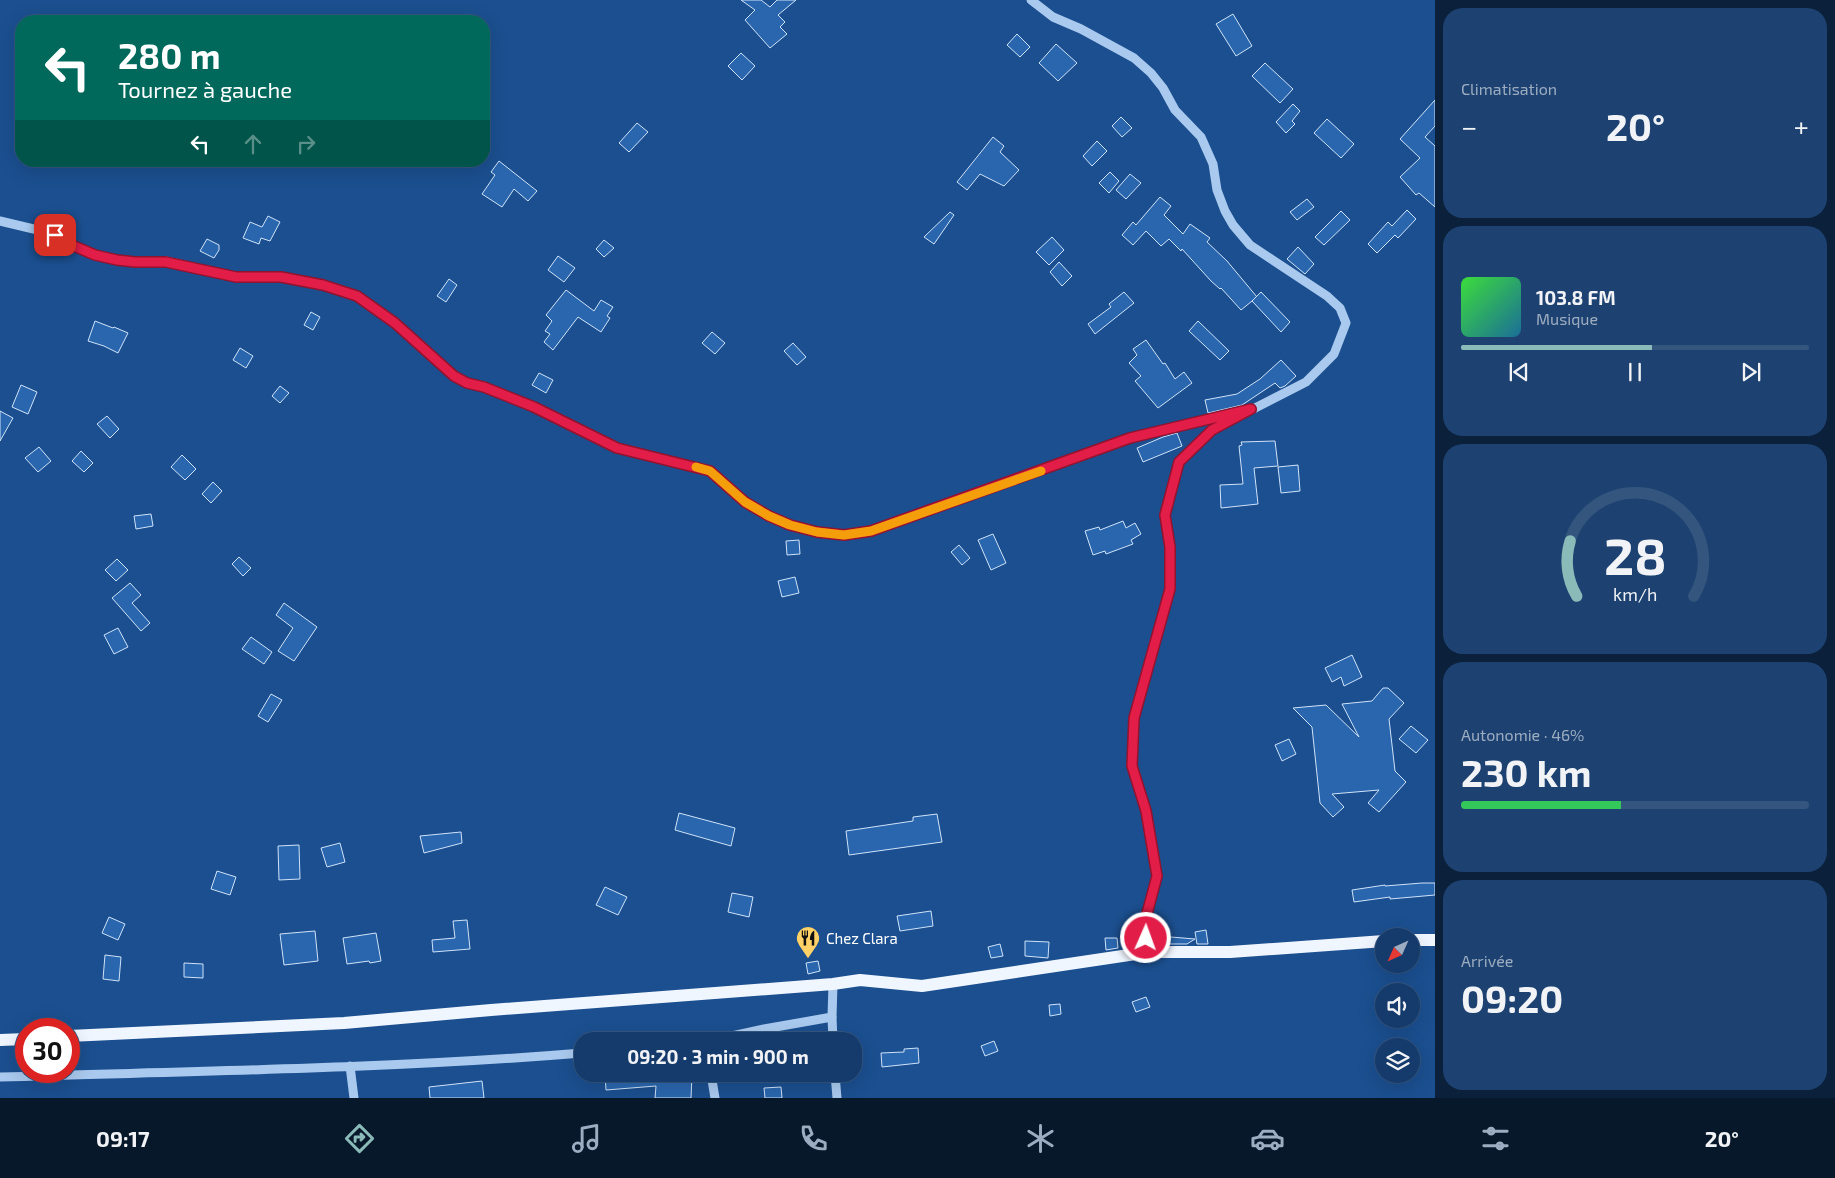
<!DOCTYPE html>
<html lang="fr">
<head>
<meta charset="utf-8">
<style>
	body { margin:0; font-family:"Exo 2",sans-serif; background:#1d4271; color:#f1f3f6; height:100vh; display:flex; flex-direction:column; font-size:19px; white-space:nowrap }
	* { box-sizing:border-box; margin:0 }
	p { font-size:16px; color:#9dadc1 }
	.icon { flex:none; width:28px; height:28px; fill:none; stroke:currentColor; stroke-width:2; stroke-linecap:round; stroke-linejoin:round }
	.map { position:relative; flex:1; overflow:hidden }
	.sheet { display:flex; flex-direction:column; gap:8px; padding:8px; background:#0b203b; width:400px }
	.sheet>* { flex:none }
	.top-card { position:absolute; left:15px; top:15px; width:475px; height:152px; border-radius:20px; box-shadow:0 5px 20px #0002,0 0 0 1px #33557e; background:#00695c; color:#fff; overflow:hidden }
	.needle { width:32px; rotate:225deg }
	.buttons { position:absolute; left:1375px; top:928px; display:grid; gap:10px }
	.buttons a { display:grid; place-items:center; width:45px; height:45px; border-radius:50%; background:#143b6b; box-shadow:0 5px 20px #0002,0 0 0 1px #33557e; font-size:25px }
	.speed { position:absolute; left:15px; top:1018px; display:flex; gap:10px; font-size:25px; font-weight:700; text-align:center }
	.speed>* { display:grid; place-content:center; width:65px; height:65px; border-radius:50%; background:#143b6b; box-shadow:0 5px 20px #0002,0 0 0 1px #33557e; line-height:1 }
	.speed .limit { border:8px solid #d22; background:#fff; color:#111 }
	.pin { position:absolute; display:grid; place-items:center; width:42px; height:42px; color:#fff; margin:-21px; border-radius:10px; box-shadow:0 2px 8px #0006 }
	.me { position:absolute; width:55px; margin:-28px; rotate:2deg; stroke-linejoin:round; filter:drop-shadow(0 0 4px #0008) }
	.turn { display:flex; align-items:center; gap:18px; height:105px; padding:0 20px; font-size:22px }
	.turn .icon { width:65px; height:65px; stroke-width:2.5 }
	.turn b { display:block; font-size:35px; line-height:42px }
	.lanes { display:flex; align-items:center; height:48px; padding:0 20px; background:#0003; justify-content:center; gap:25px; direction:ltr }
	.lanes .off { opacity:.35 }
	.big { font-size:38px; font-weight:700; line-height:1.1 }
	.sheet .widget { flex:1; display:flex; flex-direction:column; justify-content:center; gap:8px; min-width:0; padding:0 18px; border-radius:20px; background:#1d4271 }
	.sheet .dial { align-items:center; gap:0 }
	.dial svg { height:130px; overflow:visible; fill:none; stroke:#33557e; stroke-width:7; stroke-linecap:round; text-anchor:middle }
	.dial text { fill:#f1f3f6; stroke:none }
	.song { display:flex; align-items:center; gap:15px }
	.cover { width:60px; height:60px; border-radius:8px; background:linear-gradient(135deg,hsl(120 70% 55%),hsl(200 70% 35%)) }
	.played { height:5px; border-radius:2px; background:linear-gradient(90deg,#8bbbb9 55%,#33557e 55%) }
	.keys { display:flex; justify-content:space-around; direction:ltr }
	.heat { display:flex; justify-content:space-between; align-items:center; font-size:28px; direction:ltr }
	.charge { height:8px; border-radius:4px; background:linear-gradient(90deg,#34c759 46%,#33557e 0) }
	.trip { position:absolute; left:574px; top:1032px; width:288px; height:50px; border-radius:20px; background:#143b6b; box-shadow:0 5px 20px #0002,0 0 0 1px #33557e; font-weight:700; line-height:50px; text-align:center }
	.tabs { display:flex; height:80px; justify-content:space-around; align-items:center; background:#08182b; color:#9dadc1 }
	.tabs .icon { width:35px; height:35px }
	.tabs .current { color:#8bbbb9 }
	.tabs b { font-size:22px; color:#f1f3f6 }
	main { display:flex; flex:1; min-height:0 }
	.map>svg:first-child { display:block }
	.building { fill:#2a66ad; stroke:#cfe3fa }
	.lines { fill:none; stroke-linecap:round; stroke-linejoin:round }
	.minor { stroke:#a9c9ee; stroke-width:9 }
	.major { stroke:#f0f6ff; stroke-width:12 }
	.route-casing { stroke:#92132f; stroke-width:12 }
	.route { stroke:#e11d48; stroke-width:9 }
	.slow { stroke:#f59e0b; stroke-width:9 }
	.labels { text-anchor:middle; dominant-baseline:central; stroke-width:5; stroke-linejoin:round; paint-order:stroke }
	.poi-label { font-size:15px; fill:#fff; stroke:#1b4f8f; text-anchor:start }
</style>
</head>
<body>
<main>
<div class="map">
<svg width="1435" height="1098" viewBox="0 0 1435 1098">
	<rect width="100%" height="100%" fill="#1b4f8f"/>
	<g class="building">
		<polygon points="741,0 761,0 770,7 777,0 796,0 778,15 785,22 780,27 787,34 770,48 745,20 755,10"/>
		<polygon points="1233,14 1252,46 1236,56 1216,24"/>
		<polygon points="1017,34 1030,47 1020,57 1007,45"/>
		<polygon points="1056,44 1077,63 1058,81 1039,63"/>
		<polygon points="741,53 755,66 742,80 728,66"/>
		<polygon points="1265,63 1293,89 1280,103 1252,76"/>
		<polygon points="1435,100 1435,126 1425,137 1435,146 1435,207 1419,193 1416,195 1400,177 1420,158 1400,139"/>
		<polygon points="1293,104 1300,111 1292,121 1295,124 1286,133 1276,122"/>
		<polygon points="1121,117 1132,128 1122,137 1112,126"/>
		<polygon points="1327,119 1354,144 1341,158 1314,133"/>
		<polygon points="637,123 648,132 629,152 619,143"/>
		<polygon points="993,137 1004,146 1000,152 1019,170 1004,186 980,174 967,190 957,182"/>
		<polygon points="1097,141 1107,151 1092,166 1083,156"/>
		<polygon points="499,161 537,191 528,201 514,189 502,207 482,194 495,175 491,172"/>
		<polygon points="1110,172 1119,181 1109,193 1099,183"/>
		<polygon points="1130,174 1141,183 1126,199 1116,190"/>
		<polygon points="1160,197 1171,206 1164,215 1183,234 1190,224 1210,238 1207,242 1227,261 1257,297 1241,310 1221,288 1220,289 1211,281 1182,249 1181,251 1169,239 1161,246 1146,231 1133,245 1122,235 1133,222 1136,225"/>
		<polygon points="1307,199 1314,207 1297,220 1290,212"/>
		<polygon points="1407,210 1416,219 1398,238 1395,235 1377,253 1368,244 1388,222 1392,226"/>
		<polygon points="1341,211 1350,220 1324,245 1315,237"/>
		<polygon points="950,212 954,215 934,244 924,237"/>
		<polygon points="268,216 280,222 270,241 261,238 259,244 243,238 250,222 262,227"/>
		<polygon points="1052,237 1064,250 1049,265 1036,252"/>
		<polygon points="207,239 219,245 219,250 214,258 200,251"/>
		<polygon points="604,240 614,248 604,257 596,249"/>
		<polygon points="1298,247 1314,264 1305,274 1287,259"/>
		<polygon points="558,256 575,268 564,282 548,270"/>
		<polygon points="1059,262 1072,276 1062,286 1050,272"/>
		<polygon points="449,279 457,285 446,302 437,296"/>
		<polygon points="566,290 594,311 601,300 613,307 607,316 610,318 601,332 578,317 553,350 544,342 550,334 545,331 552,321 546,315"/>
		<polygon points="1124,292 1134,303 1095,334 1088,324 1111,307 1109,304"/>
		<polygon points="1261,292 1290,322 1281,332 1252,301"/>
		<polygon points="311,312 320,317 313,330 304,325"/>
		<polygon points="95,321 113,328 114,327 128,333 118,353 104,346 88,341"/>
		<polygon points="1198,321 1229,351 1220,360 1189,331"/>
		<polygon points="712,332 725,343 715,354 702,343"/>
		<polygon points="1146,340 1163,364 1165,363 1175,379 1184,372 1192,383 1158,408 1135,381 1141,376 1129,363 1137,355 1133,349"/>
		<polygon points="793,343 806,357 797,365 784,351"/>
		<polygon points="240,348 253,356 246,368 233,360"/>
		<polygon points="1281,360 1296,376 1285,386 1280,388 1275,383 1242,405 1208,413 1205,400 1237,394 1260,379"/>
		<polygon points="539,373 553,380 546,393 532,385"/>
		<polygon points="21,385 37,392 28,414 12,407"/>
		<polygon points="280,386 289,393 280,403 272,396"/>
		<polygon points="0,411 13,418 0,441"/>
		<polygon points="107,416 119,429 110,438 97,424"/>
		<polygon points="1177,433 1182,446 1143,462 1137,448 1163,437"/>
		<polygon points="1275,441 1278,466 1254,468 1258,504 1221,508 1220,485 1243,484 1239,446 1242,445 1241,442"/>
		<polygon points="39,447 51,461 38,472 25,458"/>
		<polygon points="81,451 93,463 84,472 72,461"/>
		<polygon points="182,455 196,469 185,480 171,467"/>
		<polygon points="1298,465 1300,491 1281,493 1278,467"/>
		<polygon points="213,482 222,491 211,503 202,494"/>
		<polygon points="151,514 153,526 136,529 134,516"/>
		<polygon points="1123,521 1126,528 1135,523 1141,534 1131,540 1133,544 1106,554 1105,551 1093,555 1085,531 1099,527 1100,530"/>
		<polygon points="993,534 1006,563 991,570 978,540"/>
		<polygon points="799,540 800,554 787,555 786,541"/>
		<polygon points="959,545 970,558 962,565 951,552"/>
		<polygon points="239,557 251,568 243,576 232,564"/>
		<polygon points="117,559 128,570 116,581 105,570"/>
		<polygon points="795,577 799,593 782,597 778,581"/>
		<polygon points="130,583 141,595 132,603 150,623 141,631 112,598"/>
		<polygon points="284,603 317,627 294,661 278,651 293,628 276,615"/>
		<polygon points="118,628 128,647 114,654 104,635"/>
		<polygon points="251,637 272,652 264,664 242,649"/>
		<polygon points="1352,655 1362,677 1344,686 1341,677 1332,682 1325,668"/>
		<polygon points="1383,688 1388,688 1404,703 1389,719 1395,771 1406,782 1379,812 1368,803 1379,790 1332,794 1344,807 1333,817 1320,803 1312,727 1293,708 1326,705 1359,737 1342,704 1372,701"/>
		<polygon points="271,694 282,700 268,722 258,716"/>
		<polygon points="1411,726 1428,740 1416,753 1399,739"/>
		<polygon points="1289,739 1296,754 1282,761 1275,745"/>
		<polygon points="679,813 735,828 731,846 675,830"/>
		<polygon points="937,814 942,842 849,855 846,831 913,821 913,817"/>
		<polygon points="461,832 462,843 424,853 420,836"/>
		<polygon points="340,843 345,862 327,867 321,848"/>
		<polygon points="299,845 300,879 279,880 278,846"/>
		<polygon points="217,871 236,877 230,895 211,889"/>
		<polygon points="1422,883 1435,883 1435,895 1390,899 1390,897 1354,902 1352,890 1385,885 1385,886"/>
		<polygon points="605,887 627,897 618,915 596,905"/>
		<polygon points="732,893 753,897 749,917 728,912"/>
		<polygon points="931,911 933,926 900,931 897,916"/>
		<polygon points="109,917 125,924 118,940 102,933"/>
		<polygon points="467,920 470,949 433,952 432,940 455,938 453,921"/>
		<polygon points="1206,930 1208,944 1197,944 1195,932"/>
		<polygon points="315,931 318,961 284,965 280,934"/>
		<polygon points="376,933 381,961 370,963 369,961 347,964 343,938"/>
		<polygon points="1159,936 1195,939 1187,944 1158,944"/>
		<polygon points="1105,938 1117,938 1118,948 1106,950"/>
		<polygon points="1025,941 1049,942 1048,958 1025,956"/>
		<polygon points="1000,944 1003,956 991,958 988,947"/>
		<polygon points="105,955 121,957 119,981 103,979"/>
		<polygon points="818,961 820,971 808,974 806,963"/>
		<polygon points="184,963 203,964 203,978 184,977"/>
		<polygon points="1146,997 1150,1007 1136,1012 1132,1002"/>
		<polygon points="1060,1004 1061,1014 1050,1016 1049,1005"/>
		<polygon points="994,1041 998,1051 985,1056 981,1046"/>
		<polygon points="918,1048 919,1063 882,1067 881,1053 904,1052 904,1049"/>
		<polygon points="621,1074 692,1075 691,1098 655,1098 656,1086 606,1090 605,1075"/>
		<polygon points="482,1081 484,1098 430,1098 429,1087"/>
		<polygon points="781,1087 782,1098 765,1098 764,1088"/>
	</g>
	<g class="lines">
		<g class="minor">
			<polyline points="1031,0 1053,17 1081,29 1134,58 1151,73 1163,88 1175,110 1201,137 1213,164 1217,190 1225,211 1233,225 1250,245 1327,296 1340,308 1346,323 1334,354 1306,382 1212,430 1179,462 1165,515 1170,547 1170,589 1134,719 1132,766 1146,811 1157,876 1144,925 1149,952"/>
			<polyline points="0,221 42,231 95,255 117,260 135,263 166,261 236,277 281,277 323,285 357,296 395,323 454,376 467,383 484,387 534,407 617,448 710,471 745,502 769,516 790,525 817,532 844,535 871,531 1130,438 1251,409"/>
			<polyline points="709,1041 764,1029 832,1017"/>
			<polyline points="833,1041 832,1017 833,984"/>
			<polyline points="350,1066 354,1098"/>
			<polyline points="711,1074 715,1098"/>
			<polyline points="835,1074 837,1098"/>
			<path d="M0,1077c194,-6 389,-8 582,-24"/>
		</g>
		<g class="major">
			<polyline points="1411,940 1435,940"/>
			<polyline points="69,1036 344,1023 491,1010 833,984 860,980 922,986 1149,952 1230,952 1384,941"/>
			<polyline points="0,1040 26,1039"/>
		</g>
	</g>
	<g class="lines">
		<g class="route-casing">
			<polyline id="route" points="55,235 67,243 95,255 117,260 135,262 166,262 236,277 281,277 323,285 357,296 395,323 454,376 467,383 484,387 534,407 617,448 710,471 745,502 769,516 790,525 817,532 844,535 871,531 1130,438 1251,409 1212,430 1179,462 1165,515 1170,547 1170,589 1134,718 1132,766 1146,811 1157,876 1144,925 1146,938"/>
		</g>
		<use href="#route" class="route"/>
		<polyline class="slow" points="696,467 710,471 745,502 769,516 790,525 817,532 844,535 871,531 1041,471"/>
	</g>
	<defs>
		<g id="restaurant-pin" transform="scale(1.25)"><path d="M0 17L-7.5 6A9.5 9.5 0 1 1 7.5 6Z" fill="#ffd166" stroke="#1b4f8f"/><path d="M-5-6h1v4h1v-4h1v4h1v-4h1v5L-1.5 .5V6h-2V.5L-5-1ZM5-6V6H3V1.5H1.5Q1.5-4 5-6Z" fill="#111"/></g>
	</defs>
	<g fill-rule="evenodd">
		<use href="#restaurant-pin" x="808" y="938"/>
	</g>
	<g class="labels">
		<g class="poi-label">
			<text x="826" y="938">Chez Clara</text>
		</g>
	</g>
</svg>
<div class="buttons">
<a><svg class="needle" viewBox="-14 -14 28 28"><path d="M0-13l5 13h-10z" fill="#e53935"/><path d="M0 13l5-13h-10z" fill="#9dadc1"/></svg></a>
<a><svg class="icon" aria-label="sound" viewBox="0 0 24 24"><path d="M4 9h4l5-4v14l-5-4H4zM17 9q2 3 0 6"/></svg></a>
<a><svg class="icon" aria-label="layers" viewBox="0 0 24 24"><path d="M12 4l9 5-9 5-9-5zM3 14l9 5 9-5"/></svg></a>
</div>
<div class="speed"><div class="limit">30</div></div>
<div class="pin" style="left:55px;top:235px;background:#d93025"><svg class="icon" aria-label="arrive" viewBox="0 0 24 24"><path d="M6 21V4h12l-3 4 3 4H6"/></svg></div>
<svg class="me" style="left:1146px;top:938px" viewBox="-20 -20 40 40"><circle r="17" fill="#e11d48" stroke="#fff" stroke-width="3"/><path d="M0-11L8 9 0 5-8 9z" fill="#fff"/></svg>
<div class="trip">09:20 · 3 min · 900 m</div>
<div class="top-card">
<div class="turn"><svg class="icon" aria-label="left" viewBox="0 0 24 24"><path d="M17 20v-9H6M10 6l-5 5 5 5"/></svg><div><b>280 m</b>Tournez à gauche</div></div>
<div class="lanes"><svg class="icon" aria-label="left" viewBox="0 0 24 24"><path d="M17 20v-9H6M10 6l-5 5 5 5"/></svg><svg class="icon off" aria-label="ahead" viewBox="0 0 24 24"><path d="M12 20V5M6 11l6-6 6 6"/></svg><svg class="icon off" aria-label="right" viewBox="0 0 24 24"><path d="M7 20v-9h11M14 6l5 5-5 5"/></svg></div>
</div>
</div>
<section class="sheet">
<div class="widget"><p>Climatisation</p>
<div class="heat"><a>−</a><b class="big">20°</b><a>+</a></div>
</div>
<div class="widget">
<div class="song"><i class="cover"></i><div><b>103.8 FM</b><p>Musique</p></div></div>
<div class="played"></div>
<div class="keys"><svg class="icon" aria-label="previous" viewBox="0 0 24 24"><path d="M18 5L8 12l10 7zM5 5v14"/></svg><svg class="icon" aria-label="pause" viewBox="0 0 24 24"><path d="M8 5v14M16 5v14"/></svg><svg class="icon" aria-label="next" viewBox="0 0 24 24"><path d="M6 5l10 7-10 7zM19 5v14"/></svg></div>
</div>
<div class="widget dial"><svg viewBox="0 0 100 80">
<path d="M14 69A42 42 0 1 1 86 69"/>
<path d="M14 69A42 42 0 0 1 10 35" stroke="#8bbbb9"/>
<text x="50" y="56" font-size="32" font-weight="700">28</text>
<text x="50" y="72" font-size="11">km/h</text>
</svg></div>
<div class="widget"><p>Autonomie · 46%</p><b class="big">230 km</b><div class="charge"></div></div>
<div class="widget"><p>Arrivée</p><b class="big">09:20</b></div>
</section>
</main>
<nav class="tabs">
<b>09:17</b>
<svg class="icon current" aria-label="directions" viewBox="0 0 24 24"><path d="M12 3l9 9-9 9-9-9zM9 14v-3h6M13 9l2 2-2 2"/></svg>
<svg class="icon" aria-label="music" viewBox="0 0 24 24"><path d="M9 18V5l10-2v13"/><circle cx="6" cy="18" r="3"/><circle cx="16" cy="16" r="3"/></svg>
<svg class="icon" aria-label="phone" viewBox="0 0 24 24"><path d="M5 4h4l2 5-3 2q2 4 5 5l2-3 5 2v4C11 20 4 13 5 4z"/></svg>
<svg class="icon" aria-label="climate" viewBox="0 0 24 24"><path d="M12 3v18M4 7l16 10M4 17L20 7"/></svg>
<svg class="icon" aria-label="car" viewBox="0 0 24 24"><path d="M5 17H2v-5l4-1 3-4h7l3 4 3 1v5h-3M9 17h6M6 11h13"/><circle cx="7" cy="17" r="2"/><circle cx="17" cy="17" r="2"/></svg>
<svg class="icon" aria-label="filters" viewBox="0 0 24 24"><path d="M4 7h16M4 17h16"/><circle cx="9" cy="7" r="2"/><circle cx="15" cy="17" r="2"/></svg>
<b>20°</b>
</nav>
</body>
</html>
